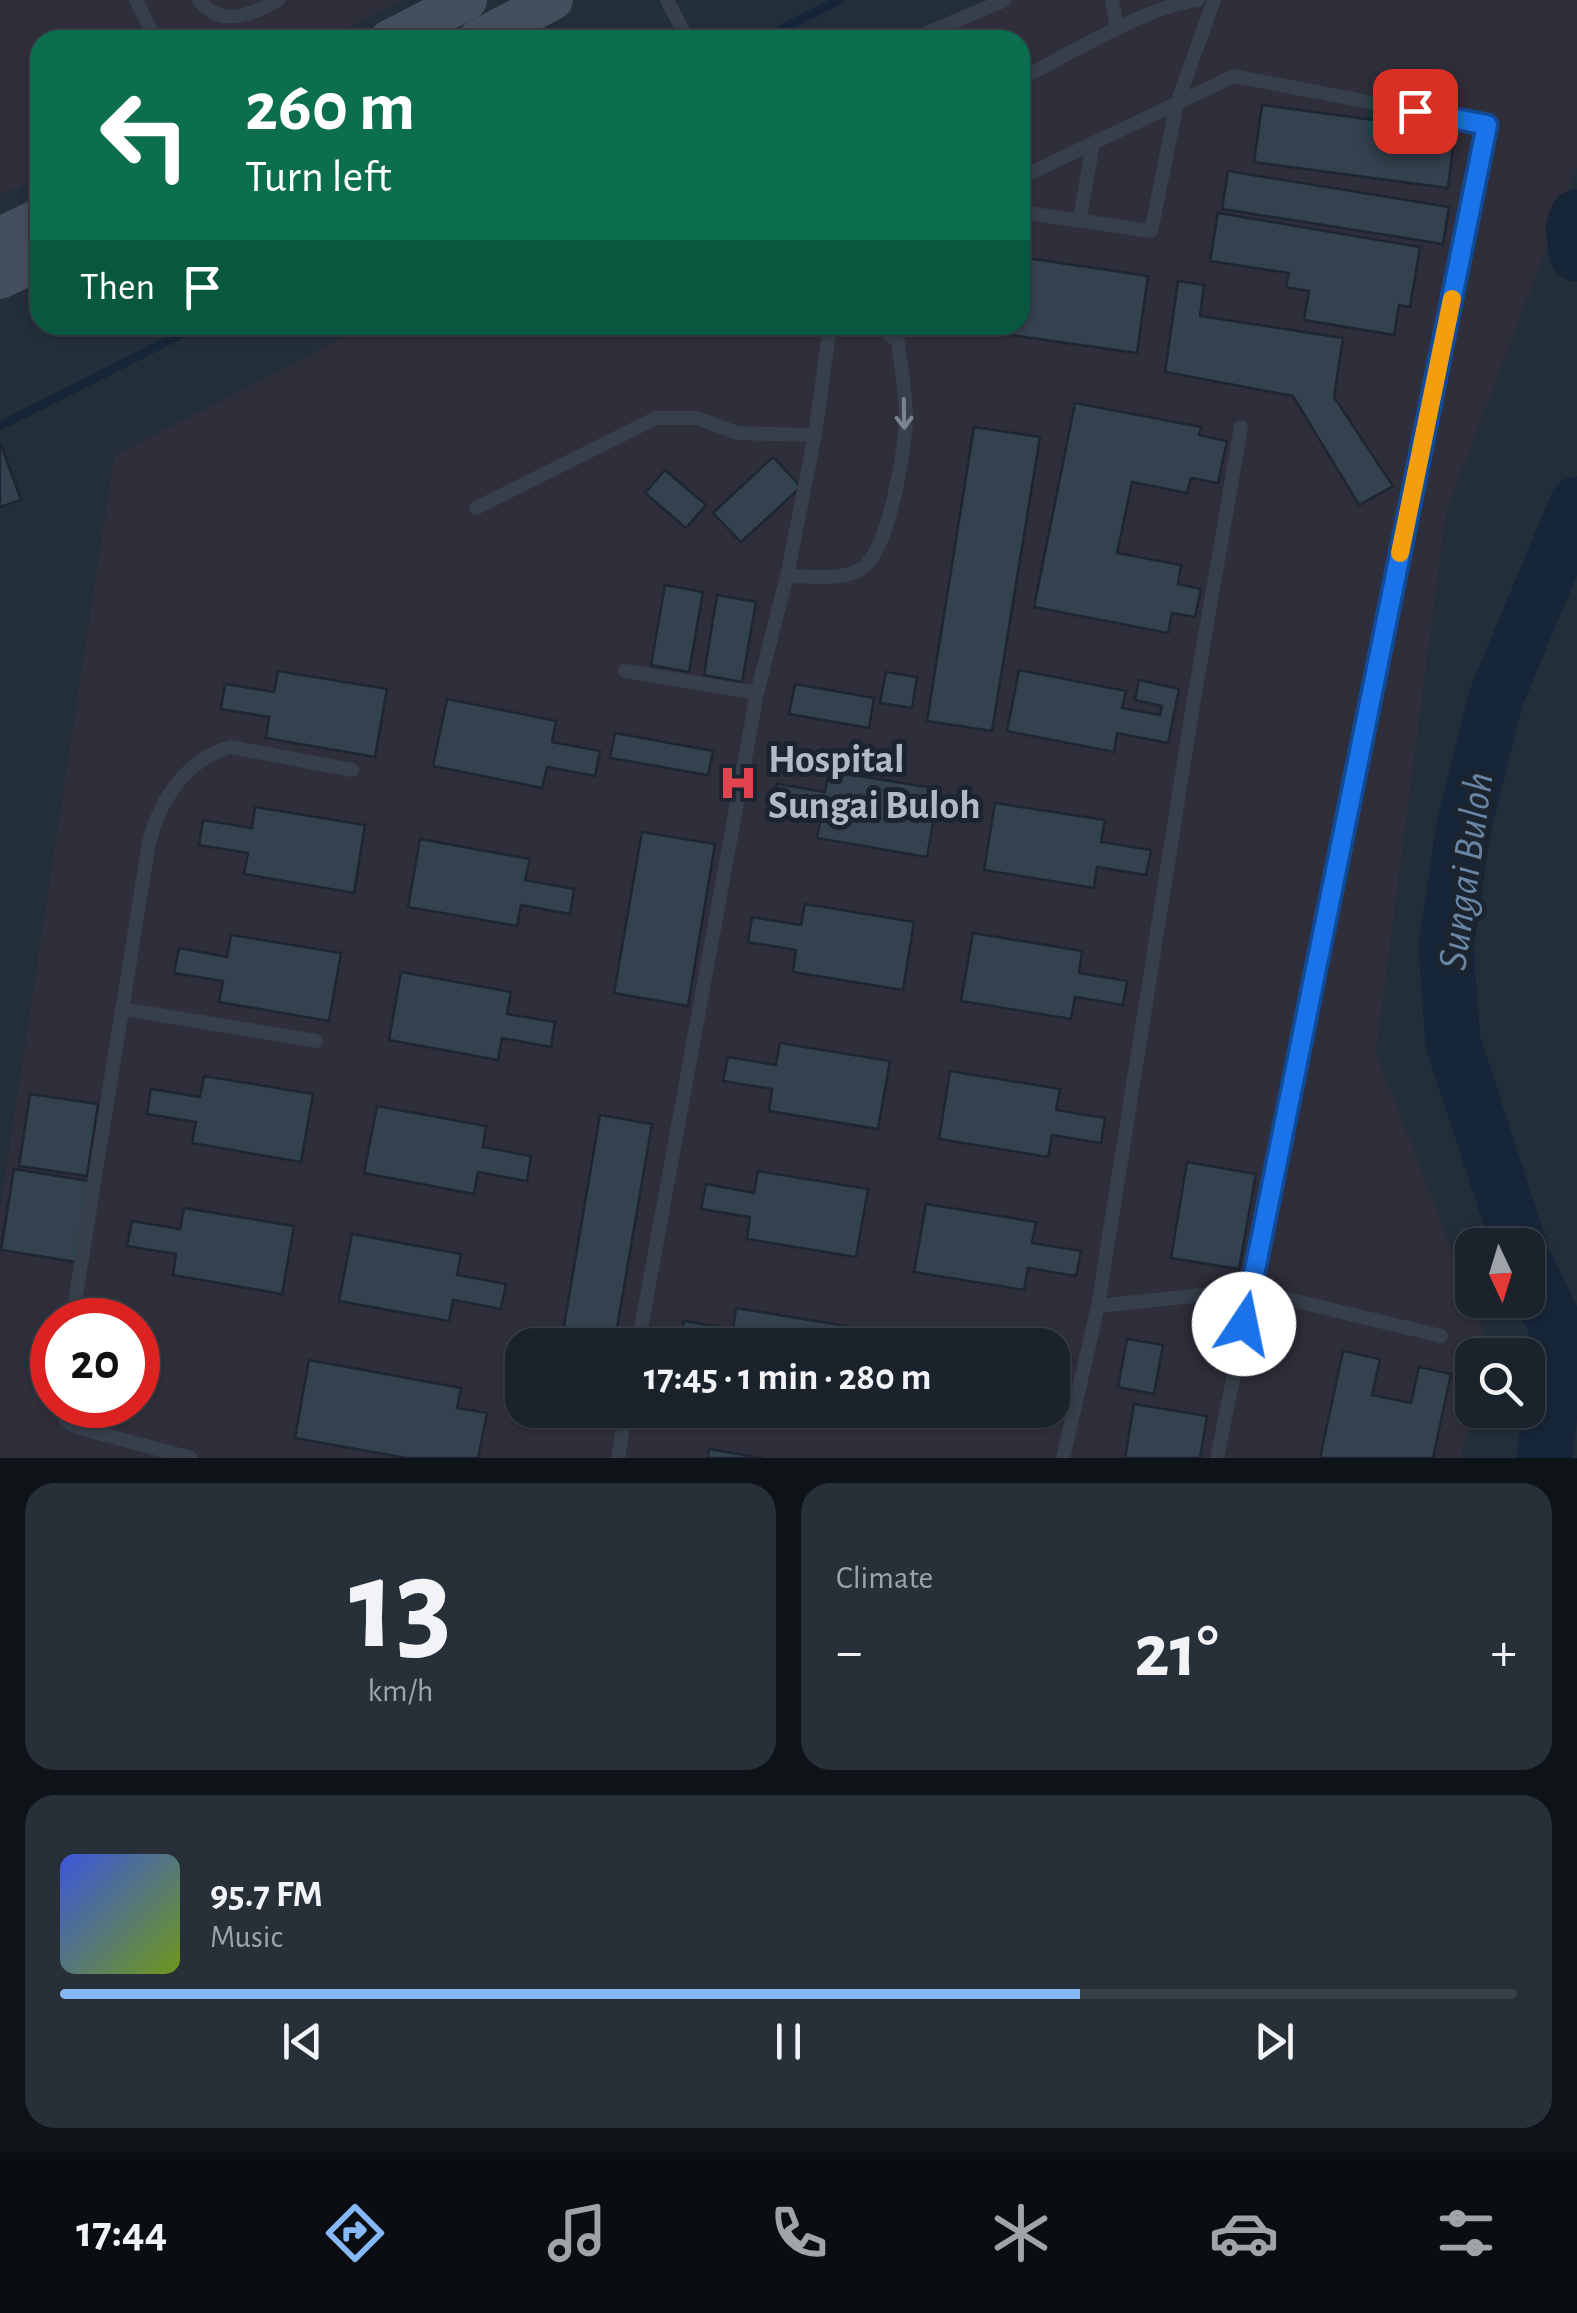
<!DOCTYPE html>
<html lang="en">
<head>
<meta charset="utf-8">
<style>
	body { margin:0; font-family:"Alegreya Sans",sans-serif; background:#272f38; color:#f1f3f6; height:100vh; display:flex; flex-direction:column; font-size:38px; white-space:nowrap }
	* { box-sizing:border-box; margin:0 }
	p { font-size:32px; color:#9fa4a9 }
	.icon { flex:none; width:55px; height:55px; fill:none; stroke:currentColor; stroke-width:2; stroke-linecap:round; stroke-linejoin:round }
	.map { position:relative; height:1458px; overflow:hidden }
	.details { display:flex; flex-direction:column; gap:25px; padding:25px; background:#0e1318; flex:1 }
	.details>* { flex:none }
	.guide { position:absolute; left:30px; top:30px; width:1000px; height:305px; border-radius:30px; box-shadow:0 2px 8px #0004,0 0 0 2px #383f48; background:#0b6e4f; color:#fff; overflow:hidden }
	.needle { width:65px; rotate:176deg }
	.tools { position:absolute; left:1455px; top:1228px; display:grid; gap:20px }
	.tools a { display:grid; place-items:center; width:90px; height:90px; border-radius:20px; background:#1a222c; box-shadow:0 2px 8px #0004,0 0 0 2px #383f48; font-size:50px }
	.speed { position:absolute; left:30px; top:1298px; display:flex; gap:20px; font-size:50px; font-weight:700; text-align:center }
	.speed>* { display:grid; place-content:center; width:130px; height:130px; border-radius:50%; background:#1a222c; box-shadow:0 2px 8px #0004,0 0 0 2px #383f48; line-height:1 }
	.speed .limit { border:15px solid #d22; background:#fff; color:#111 }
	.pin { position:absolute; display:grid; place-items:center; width:85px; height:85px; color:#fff; margin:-42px; border-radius:20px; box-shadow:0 5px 15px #0006 }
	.me { position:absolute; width:110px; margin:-55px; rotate:11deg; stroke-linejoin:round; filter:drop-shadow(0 0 8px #0008) }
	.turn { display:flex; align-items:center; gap:35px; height:210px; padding:0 50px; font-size:45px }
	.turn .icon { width:130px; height:130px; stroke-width:2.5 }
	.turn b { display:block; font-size:70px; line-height:85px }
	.then { display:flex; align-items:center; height:95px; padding:0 50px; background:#0003; gap:20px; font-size:38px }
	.big { font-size:75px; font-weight:700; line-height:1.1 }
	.details .widget { flex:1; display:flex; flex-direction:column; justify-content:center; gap:15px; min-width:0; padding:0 35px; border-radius:30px; background:#272f38 }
	.details .dial { align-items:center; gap:0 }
	.dial b { font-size:130px; line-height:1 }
	.song { display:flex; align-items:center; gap:30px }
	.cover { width:120px; height:120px; border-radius:15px; background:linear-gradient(135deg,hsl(230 70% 55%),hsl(80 70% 35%)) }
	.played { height:10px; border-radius:5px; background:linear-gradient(90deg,#86b7f6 70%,#383f48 70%) }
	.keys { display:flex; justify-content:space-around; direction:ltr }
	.heat { display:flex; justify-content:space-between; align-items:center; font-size:55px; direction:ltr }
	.details .tiles { flex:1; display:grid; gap:25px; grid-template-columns:1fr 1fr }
	.widget:last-child { grid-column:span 2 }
	.trip { position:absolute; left:505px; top:1328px; width:565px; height:100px; border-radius:30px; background:#1a222c; box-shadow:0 2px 8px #0004,0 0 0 2px #383f48; font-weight:700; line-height:100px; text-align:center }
	.tabs { display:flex; height:160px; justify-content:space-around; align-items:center; background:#0a0e12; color:#9fa4a9 }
	.tabs .icon { width:70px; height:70px }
	.tabs .selected { color:#86b7f6 }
	.tabs b { font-size:45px; color:#f1f3f6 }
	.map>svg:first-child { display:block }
	.medical { fill:#2f2e3b; fill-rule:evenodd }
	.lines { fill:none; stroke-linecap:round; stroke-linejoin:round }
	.stream { stroke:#162537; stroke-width:9 }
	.river { stroke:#162537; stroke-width:55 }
	.building { fill:#344250; stroke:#1d2631; stroke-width:2.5 }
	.service { stroke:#363f4a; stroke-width:14 }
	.secondary { stroke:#444f5d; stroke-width:40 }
	.oneway { stroke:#7a838e }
	.route-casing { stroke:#114b97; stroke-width:25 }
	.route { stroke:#1a73e8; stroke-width:18 }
	.slow { stroke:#f59e0b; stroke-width:18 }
	.labels { text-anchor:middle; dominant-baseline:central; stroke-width:10; stroke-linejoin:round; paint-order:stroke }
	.poi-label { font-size:40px; font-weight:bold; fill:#b1bac6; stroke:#1b242f; text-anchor:start }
	.water-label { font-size:42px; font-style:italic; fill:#6a86a5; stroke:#1b242f }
</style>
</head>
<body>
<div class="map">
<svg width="1577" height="1458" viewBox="0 0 1577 1458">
	<rect width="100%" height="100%" fill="#222e3a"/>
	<g class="medical">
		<polygon points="0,0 402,0 324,40 40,40 40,177 0,195"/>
		<path d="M1001,0h576v167l-131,346 -70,540 115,297 -1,5h-18l2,55 -13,48h-1461v-249l114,-753 254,-131h652v-285h-97zM52,1320h86v85h-86zM522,1345h530v65h-530z"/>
	</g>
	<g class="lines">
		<g class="stream">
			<polyline points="760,40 839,0"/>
			<polyline points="0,426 199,325"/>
		</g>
		<g class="river">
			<polyline points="1577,217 1573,228 1577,254"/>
			<polyline points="1519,1245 1453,1042 1446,948 1464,825 1497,695 1577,504"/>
			<polyline points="1528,1268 1555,1324 1557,1364 1544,1458"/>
		</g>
	</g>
	<g class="building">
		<polygon points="1262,105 1455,131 1448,188 1254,162"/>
		<polygon points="1228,171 1449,207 1443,244 1222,209"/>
		<polygon points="1218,213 1420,247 1410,307 1399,305 1394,335 1304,320 1309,291 1286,287 1289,273 1210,261"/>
		<polygon points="1020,257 1148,276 1137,353 1004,334 1006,325 1020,325"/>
		<polygon points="1178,281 1204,285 1200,316 1343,338 1334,397 1393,486 1359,505 1293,396 1165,372"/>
		<polygon points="1075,403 1201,427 1199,435 1227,441 1218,483 1191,478 1187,493 1132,482 1117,553 1181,565 1178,584 1201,589 1195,617 1172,613 1168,633 1034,607"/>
		<polygon points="974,427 1040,437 992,731 927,721"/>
		<polygon points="0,442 21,500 0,507"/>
		<polygon points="773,457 801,487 741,542 713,513"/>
		<polygon points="665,470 706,505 686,528 645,493"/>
		<polygon points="665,585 703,592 689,672 651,665"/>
		<polygon points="717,595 756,602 742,682 704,675"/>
		<polygon points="1019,670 1126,691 1122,708 1160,715 1162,706 1135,700 1139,680 1179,689 1168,743 1117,733 1114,752 1007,731"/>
		<polygon points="278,671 387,689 375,757 266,738 269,717 221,709 225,684 274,692"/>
		<polygon points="886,672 917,677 912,708 880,703"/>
		<polygon points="795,684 874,698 869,728 789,714"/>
		<polygon points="447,699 556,721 552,742 600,751 595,776 547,767 542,788 433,766"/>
		<polygon points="615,733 713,751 708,775 610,758"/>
		<polygon points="829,771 939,789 927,857 817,838 821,817 772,809 777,784 825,792"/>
		<polygon points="995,803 1105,820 1101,842 1151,850 1146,875 1097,867 1094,888 984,870"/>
		<polygon points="255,807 365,825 354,893 244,874 248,853 199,845 203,820 252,828"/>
		<polygon points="642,832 715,844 688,1006 614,993"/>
		<polygon points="420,839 530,859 525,880 574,889 570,914 521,905 517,926 408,907"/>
		<polygon points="805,904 914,922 903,990 793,972 796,950 748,942 752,917 801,925"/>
		<polygon points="973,933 1082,951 1079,973 1127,981 1123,1005 1075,997 1071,1019 961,1001"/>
		<polygon points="231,935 341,953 329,1021 219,1002 223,981 174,973 179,948 227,957"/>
		<polygon points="401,972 511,992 507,1014 555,1022 551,1047 502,1038 498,1060 389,1040"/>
		<polygon points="780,1043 890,1061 878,1129 769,1111 772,1089 723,1081 728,1057 776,1065"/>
		<polygon points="950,1071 1060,1089 1056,1110 1105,1118 1101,1143 1052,1135 1048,1157 939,1139"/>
		<polygon points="204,1076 313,1094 301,1162 192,1143 196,1122 147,1114 151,1089 200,1097"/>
		<polygon points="30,1094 98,1104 87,1176 19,1166"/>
		<polygon points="377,1106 486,1126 483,1147 531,1156 527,1181 478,1172 474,1194 364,1173"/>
		<polygon points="600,1115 652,1124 614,1345 562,1337"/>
		<polygon points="1187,1162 1256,1174 1239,1269 1171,1258"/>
		<polygon points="14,1169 89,1181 76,1262 1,1250"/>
		<polygon points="758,1171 868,1189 856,1257 747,1239 750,1217 701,1209 706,1184 754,1193"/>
		<polygon points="926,1204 1036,1222 1032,1243 1081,1251 1076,1276 1028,1268 1024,1290 914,1272"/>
		<polygon points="184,1208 294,1226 282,1294 173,1275 176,1254 127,1246 132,1221 180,1229"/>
		<polygon points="352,1234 461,1254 457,1275 506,1284 501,1309 453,1300 449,1321 339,1301"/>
		<polygon points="736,1308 846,1326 842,1345 680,1345 684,1321 733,1329"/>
		<polygon points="901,1336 957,1345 899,1345"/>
		<polygon points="1127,1339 1163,1345 1154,1394 1118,1387"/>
		<polygon points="1343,1351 1380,1359 1372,1395 1411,1403 1419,1367 1451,1374 1433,1458 1320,1458"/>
		<polygon points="309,1360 461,1388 457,1408 487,1413 478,1458 406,1458 295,1438"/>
		<polygon points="1134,1404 1207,1416 1200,1458 1125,1458"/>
		<polygon points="929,1410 1001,1410 999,1422"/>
		<polygon points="709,1449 762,1458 708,1458"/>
	</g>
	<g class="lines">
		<g class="service">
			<polyline points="136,0 156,40"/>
			<path d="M199,0c22,29 54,14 79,0"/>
			<polyline points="667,0 688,40"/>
			<polyline points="1112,0 1117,29"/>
			<polyline points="910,40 1005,0"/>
			<path d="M1020,79c46,-23 129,-74 178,-79"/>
			<polyline points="1020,178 1234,76 1487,125 1217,1458"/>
			<polyline points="1020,212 1151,231 1177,103 1214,0"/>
			<polyline points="1080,219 1093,143"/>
			<polyline points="476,508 656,418 697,418 737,433 815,435"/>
			<path d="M787,576c23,0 58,6 77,-9 25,-21 41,-115 42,-148 0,-25 -5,-52 -8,-77l-19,-17"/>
			<polyline points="625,671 757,693"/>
			<polyline points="122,1009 316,1041"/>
			<polyline points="1098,1306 1250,1290 1441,1336"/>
			<path d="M72,1320l77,-477c10,-42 38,-85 82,-96l121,23"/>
			<polyline points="638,1345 757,693 787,576 815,435 830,325"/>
			<polyline points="60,1405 66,1420 76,1427 191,1458"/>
			<polyline points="618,1458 626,1410"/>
			<polyline points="1063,1458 1098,1306 1193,705 1241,427"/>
		</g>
		<g class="secondary">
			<polyline points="389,40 467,0"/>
			<polyline points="477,40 553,0"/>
			<polyline points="0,237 40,218"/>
			<polyline points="0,279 40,260"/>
		</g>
	</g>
	<defs><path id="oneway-shaft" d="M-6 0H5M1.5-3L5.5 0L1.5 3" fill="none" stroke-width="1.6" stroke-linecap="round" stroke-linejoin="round" transform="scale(2.5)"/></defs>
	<use class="oneway" href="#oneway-shaft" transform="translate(904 414) rotate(89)"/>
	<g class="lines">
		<g class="route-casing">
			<polyline id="route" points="1244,1324 1487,125 1415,111"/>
		</g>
		<use href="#route" class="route"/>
		<polyline class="slow" points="1400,553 1452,299"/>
	</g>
	<defs>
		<g id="hospital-bare" transform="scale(3)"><path d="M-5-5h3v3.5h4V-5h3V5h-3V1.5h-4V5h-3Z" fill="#e0444e" stroke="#1b242f" stroke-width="2.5" paint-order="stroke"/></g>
	</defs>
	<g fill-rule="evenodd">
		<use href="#hospital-bare" x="738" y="783"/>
	</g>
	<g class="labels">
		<g class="poi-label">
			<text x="768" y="760">Hospital<tspan x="768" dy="46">Sungai Buloh</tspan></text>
		</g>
		<g class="water-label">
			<text transform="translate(1466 871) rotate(-82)">Sungai Buloh</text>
		</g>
	</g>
</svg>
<div class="tools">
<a><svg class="needle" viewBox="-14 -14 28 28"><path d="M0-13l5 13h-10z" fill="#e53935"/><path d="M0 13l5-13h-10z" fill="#9fa4a9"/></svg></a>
<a><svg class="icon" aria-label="search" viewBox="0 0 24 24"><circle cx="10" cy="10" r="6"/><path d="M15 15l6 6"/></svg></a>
</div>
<div class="speed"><div class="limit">20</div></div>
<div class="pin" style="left:1415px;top:111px;background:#d93025"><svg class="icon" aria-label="arrive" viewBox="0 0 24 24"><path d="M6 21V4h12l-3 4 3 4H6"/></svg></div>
<svg class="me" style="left:1244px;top:1324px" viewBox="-20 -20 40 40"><circle r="19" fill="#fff"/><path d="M0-13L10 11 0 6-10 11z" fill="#1a73e8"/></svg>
<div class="trip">17:45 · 1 min · 280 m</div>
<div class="guide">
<div class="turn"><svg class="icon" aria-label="left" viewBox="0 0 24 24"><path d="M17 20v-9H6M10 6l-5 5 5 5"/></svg><div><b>260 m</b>Turn left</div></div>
<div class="then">Then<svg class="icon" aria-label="arrive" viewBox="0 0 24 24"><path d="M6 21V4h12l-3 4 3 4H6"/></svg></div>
</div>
</div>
<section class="details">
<div class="tiles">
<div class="widget dial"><b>13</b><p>km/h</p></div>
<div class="widget"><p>Climate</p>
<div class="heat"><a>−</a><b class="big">21°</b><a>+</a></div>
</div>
<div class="widget">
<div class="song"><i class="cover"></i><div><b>95.7 FM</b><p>Music</p></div></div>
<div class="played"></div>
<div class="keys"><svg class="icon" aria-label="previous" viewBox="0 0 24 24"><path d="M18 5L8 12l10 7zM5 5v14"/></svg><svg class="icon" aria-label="pause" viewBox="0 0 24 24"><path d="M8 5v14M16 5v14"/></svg><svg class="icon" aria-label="next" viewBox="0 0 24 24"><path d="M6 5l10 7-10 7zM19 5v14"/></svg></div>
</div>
</div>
</section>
<nav class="tabs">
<b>17:44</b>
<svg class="icon selected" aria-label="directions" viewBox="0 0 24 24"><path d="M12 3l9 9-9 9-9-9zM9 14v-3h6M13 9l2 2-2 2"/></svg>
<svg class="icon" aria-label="music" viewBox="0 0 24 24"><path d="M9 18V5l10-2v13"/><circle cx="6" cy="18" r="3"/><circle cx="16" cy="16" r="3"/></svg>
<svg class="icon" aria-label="phone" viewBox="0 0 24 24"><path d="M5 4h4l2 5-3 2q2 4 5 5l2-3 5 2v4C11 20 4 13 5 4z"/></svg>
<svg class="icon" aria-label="climate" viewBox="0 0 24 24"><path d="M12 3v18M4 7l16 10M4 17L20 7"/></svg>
<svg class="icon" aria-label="car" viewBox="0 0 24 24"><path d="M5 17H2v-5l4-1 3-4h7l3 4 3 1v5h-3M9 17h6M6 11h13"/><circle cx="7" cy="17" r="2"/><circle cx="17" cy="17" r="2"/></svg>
<svg class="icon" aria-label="filters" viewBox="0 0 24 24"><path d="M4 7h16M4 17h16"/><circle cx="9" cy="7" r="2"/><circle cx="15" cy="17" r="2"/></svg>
</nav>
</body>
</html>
